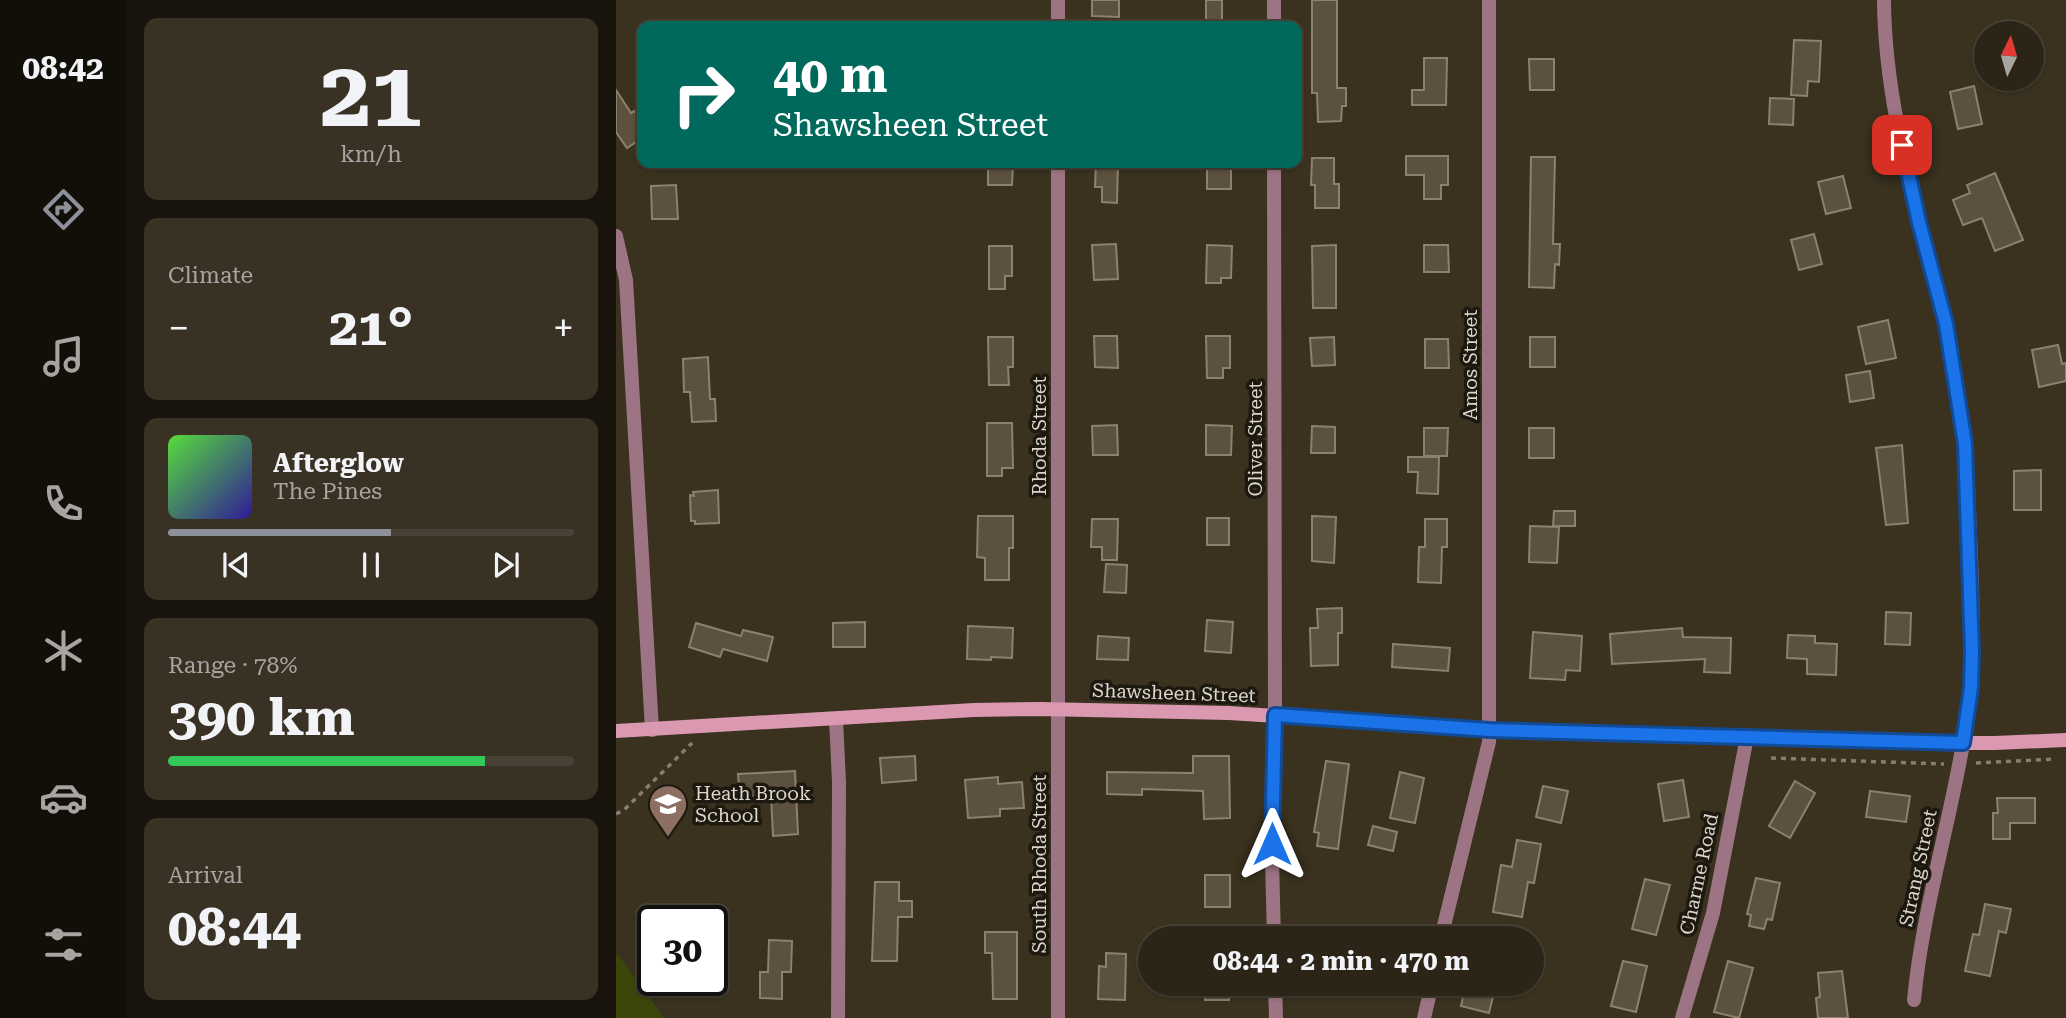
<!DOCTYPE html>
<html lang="en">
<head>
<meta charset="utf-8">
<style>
	body { margin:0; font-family:"Roboto Serif",serif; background:#383124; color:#f1f3f6; height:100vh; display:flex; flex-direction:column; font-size:26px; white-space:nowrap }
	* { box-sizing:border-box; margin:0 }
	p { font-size:23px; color:#a6a5a1 }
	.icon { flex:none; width:38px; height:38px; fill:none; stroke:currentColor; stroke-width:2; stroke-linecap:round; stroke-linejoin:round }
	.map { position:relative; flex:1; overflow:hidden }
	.drawer { display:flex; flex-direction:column; gap:18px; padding:18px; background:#18140d; width:490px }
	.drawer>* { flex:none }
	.top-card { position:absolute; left:21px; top:21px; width:665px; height:147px; border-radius:14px; box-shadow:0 2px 5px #0004,0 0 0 2px #484236; background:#00695c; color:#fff; overflow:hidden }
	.needle { width:46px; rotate:5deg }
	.controls { position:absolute; left:1358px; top:21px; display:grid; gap:14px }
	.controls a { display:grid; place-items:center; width:70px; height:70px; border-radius:50%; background:#2c2517; box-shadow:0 2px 5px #0004,0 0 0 2px #484236; font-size:35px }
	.speed { position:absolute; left:21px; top:905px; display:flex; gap:14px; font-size:35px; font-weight:700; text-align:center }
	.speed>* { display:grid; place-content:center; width:91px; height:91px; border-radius:50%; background:#2c2517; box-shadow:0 2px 5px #0004,0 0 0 2px #484236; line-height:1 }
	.speed .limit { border:4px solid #111; border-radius:10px; background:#fff; color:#111 }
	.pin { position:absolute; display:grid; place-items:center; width:60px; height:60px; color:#fff; margin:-30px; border-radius:14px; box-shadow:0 4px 10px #0006 }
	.me { position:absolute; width:77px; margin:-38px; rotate:0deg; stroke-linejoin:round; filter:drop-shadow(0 0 5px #0008) }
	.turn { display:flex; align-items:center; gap:24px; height:147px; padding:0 21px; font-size:32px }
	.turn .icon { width:91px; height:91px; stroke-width:2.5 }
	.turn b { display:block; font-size:49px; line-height:60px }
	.big { font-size:52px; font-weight:700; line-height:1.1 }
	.drawer .widget { flex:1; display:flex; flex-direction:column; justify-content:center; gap:10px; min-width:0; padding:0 24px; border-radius:14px; background:#383124 }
	.drawer .dial { align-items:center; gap:0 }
	.dial b { font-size:91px; line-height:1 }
	.song { display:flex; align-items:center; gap:21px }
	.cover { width:84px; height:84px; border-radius:10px; background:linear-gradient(135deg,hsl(110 70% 55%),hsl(250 70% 35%)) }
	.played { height:7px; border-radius:4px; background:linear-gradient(90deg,#8c9099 55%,#484236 55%) }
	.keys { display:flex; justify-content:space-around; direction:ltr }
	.heat { display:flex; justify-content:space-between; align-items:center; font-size:38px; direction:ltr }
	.charge { height:10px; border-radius:5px; background:linear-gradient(90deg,#34c759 78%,#484236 0) }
	.trip { position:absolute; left:522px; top:926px; width:406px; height:70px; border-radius:35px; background:#2c2517; box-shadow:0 2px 5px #0004,0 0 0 2px #484236; font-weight:700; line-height:70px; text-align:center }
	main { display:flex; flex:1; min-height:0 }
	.tabs { display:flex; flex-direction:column; width:126px; justify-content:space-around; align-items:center; background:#120f09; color:#a6a5a1 }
	.tabs .icon { width:49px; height:49px }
	.tabs .selected { color:#8c9099 }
	.tabs b { font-size:32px; color:#f1f3f6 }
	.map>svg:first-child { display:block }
	.green { fill:#3d460a }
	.building { fill:#5b513e; stroke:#8b816d; stroke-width:2 }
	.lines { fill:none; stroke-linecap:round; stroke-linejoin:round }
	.path { stroke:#867e6f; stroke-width:3.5; stroke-dasharray:5 5; stroke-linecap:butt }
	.street { stroke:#9d7483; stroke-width:14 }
	.secondary { stroke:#da99b0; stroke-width:14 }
	.route-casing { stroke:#114b97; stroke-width:18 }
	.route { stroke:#1a73e8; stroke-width:12 }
	.labels { text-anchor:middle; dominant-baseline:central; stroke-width:7; stroke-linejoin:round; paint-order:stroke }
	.street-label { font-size:19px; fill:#dcd6cb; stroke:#1d1911 }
	.poi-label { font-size:19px; fill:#dcd6cb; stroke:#1d1911; text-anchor:start }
</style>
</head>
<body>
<main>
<nav class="tabs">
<b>08:42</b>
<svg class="icon selected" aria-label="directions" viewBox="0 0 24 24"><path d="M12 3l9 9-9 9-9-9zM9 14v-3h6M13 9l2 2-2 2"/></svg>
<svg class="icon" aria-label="music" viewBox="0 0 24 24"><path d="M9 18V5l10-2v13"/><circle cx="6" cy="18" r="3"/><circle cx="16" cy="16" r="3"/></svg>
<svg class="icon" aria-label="phone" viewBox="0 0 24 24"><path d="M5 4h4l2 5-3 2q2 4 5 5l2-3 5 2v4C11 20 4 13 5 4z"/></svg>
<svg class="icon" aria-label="climate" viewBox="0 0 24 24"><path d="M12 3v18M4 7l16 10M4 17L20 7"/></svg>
<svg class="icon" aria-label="car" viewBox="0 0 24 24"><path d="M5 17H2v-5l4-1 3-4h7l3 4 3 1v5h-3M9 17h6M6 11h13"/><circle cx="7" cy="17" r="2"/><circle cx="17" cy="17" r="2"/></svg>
<svg class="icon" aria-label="filters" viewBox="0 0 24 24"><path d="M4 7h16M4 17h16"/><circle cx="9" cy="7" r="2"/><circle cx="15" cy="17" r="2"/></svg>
</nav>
<section class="drawer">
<div class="widget dial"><b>21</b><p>km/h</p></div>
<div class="widget"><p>Climate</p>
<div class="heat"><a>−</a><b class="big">21°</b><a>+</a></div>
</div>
<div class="widget">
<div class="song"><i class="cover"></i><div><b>Afterglow</b><p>The Pines</p></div></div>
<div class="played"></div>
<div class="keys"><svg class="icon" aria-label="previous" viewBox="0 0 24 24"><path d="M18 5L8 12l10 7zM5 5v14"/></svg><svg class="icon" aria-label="pause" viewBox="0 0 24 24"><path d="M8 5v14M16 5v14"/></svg><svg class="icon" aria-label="next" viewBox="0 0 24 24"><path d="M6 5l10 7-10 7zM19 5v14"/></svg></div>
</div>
<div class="widget"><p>Range · 78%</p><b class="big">390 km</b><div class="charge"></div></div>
<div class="widget"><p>Arrival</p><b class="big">08:44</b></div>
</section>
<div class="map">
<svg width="1450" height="1018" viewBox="0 0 1450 1018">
	<rect width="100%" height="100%" fill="#3a311f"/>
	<polygon class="green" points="0,956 3,956 48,1018 0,1018"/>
	<g class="building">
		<polygon points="476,0 503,0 503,17 476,16"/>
		<rect x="590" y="0" width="16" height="20"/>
		<polygon points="696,0 721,0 721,88 730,88 730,106 726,106 725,121 702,122 701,93 696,93"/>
		<polygon points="1178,40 1205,41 1203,82 1192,81 1191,96 1175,95"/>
		<polygon points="808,58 831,58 830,105 796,105 796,90 808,90"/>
		<polygon points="913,59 938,59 938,90 914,90"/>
		<polygon points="1358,86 1366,124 1342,129 1334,92"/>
		<polygon points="0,90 15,113 18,111 26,124 26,138 11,148 0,132"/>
		<polygon points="1154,98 1178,99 1177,125 1153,124"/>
		<polygon points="790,156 832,156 832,185 825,185 825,199 808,199 808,175 790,175"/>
		<polygon points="915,157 939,157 937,244 944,244 943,265 939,264 938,288 913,287"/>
		<polygon points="696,158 718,158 718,184 723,184 723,208 699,208 699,185 695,185"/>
		<polygon points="372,163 397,163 396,185 372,185"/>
		<polygon points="480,163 502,163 501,203 486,202 486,187 479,187"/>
		<rect x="591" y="163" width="24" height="26"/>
		<polygon points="1379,173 1407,240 1379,251 1366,218 1347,225 1337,200 1354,193 1351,185"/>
		<polygon points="1227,176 1235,208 1210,214 1202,182"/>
		<polygon points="60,185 62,219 36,219 35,186"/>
		<polygon points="1198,234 1206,264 1183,270 1175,240"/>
		<polygon points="500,244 502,279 478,280 476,245"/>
		<polygon points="591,245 616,246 615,278 605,278 605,283 590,283"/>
		<polygon points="720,245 720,308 697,308 696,246"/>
		<polygon points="808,245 832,245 833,272 808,272"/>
		<polygon points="373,246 396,246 396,276 389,276 389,289 373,289"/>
		<polygon points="1272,320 1280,358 1250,364 1242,327"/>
		<polygon points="478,336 501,336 502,368 479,367"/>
		<polygon points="590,336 614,336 614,368 607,368 607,378 591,378"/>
		<polygon points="372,337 397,337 397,367 392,367 393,385 373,385"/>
		<polygon points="718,337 719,365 696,366 694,338"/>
		<rect x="914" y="337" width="25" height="30"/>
		<polygon points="809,339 832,339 833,368 809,368"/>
		<polygon points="1442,345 1446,364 1450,363 1450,381 1423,387 1416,350"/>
		<polygon points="92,357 94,399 99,399 100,421 76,422 74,392 68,392 67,359"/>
		<polygon points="1254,371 1258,398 1234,402 1230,375"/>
		<polygon points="371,423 396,423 397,468 386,468 386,476 371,476"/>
		<polygon points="501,425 502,455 477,455 476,426"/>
		<polygon points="590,425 616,426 615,455 590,455"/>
		<polygon points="696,426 719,427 719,453 695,453"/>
		<polygon points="808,428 832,428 831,456 808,456"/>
		<rect x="913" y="428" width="25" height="30"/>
		<polygon points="1286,445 1292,523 1270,525 1260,448"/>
		<polygon points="792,457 823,457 822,494 801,493 802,472 792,472"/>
		<polygon points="1425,470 1425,510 1398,510 1398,471"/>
		<polygon points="102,490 103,523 79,524 79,521 75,521 74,495 78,496 77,492"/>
		<polygon points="938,511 959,511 959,526 937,526"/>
		<polygon points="362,516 397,516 397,548 393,548 393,580 369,580 369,558 361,557"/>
		<polygon points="696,516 720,517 718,563 696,561"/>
		<rect x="591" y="518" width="22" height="27"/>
		<polygon points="476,519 502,519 501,560 486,560 486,547 475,547"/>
		<polygon points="809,519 831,519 831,547 826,547 825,583 802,582 803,547 809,547"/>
		<polygon points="914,526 943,527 941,563 913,562"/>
		<polygon points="490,564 511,565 510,593 488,592"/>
		<polygon points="726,608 726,633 722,633 722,665 695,666 694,628 702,628 701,609"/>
		<polygon points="1270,612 1295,613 1294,645 1269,644"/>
		<polygon points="591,620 617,622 615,653 589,651"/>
		<polygon points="249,622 249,647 217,647 217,623"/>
		<polygon points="80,623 125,636 127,630 157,637 151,661 107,649 104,657 73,647"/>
		<polygon points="352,626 397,628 396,658 375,657 375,660 351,659"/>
		<polygon points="1066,628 1067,637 1115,638 1114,673 1088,672 1089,659 996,664 994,634"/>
		<polygon points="917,632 966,636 964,671 950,670 949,680 914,678"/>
		<polygon points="1172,635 1199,636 1199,643 1221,644 1220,675 1191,674 1191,659 1171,658"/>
		<polygon points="482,636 513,638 512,660 481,659"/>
		<polygon points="777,644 834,648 832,671 776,667"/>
		<polygon points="299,756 300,780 266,783 264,758"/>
		<polygon points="577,756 613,756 614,818 588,819 587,791 526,789 526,795 491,794 491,772 577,773"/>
		<polygon points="710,761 733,764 722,849 701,846 703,833 698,832"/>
		<polygon points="179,771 182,834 157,836 155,796 124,798 122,774"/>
		<polygon points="784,772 808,778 799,823 774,818"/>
		<polygon points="382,777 382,784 406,782 408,808 384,809 384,816 352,818 349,780"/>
		<polygon points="1067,780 1073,817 1048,821 1042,784"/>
		<polygon points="1179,781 1199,793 1174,838 1153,826"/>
		<polygon points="927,786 952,791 945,823 920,817"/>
		<polygon points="1254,791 1294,796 1290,822 1250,817"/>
		<polygon points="1381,798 1419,798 1419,823 1394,823 1394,839 1377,839 1377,813 1382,813"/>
		<polygon points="757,826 781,832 777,851 752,845"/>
		<polygon points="901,840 925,844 918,883 912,882 906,917 877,912 885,865 896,867"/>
		<rect x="589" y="875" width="25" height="32"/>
		<polygon points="1140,878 1164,883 1156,920 1151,919 1148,929 1133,926 1135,915 1131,914"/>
		<polygon points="1029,879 1054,885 1040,935 1016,929"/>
		<polygon points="259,882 283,882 283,901 296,901 296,917 282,917 281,961 256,961"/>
		<polygon points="1369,904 1395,909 1390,933 1383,931 1374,976 1349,971 1357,934 1363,935"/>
		<polygon points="369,932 401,932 401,999 377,999 376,953 369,953"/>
		<polygon points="153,940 176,941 175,972 166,972 166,999 144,998 144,972 152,972"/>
		<polygon points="490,953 510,954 509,1000 482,999 483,966 490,967"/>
		<polygon points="1007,961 1031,966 1020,1012 995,1006"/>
		<polygon points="1112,961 1137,968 1123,1018 1098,1012"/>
		<polygon points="1226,971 1232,1018 1202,1018 1200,998 1204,997 1202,973"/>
		<polygon points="590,984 614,984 613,1000 589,1000"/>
		<polygon points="850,984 880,984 873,1013 845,1006"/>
	</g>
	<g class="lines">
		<g class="path">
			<polyline points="1155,758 1328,764"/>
			<polyline points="1360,763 1440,759"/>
			<polyline points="0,814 8,810 76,743"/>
		</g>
		<g class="street">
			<polyline points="442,0 442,26"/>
			<polyline points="658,0 658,26"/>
			<path d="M1268,0c1,153 68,295 81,446 4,37 4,74 6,111 2,54 4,109 -4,163 -14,94 -44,185 -53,280"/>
			<polyline points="0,236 10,280 36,730"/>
			<polyline points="220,719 223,782 222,1018"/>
			<polyline points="658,938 655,821 659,715 658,163"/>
			<polyline points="825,938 873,742 873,0"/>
			<polyline points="659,984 660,1018"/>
			<polyline points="442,1018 442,163"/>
			<polyline points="808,1018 816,984"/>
			<polyline points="1066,1018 1097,913 1131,737"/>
		</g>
		<polyline class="secondary" points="0,731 358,710 425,709 613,713 874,730 1299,743 1379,743 1450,740"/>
	</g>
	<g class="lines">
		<g class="route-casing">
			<polyline id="route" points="656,844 659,715 874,730 1347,743 1355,688 1356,652 1349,444 1330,324 1303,222 1286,145"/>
		</g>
		<use href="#route" class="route"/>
	</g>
	<defs>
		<g id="school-pin" transform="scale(2.0125)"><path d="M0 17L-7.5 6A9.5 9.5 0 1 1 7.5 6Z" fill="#8d6e63" stroke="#1d1911"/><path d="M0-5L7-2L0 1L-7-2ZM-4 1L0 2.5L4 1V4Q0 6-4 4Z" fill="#fff"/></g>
	</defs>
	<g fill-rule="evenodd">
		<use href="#school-pin" x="52" y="804"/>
	</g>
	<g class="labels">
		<g class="street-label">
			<text transform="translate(854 365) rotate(-90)">Amos Street</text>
			<text transform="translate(423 436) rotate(-90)">Rhoda Street</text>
			<text transform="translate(639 439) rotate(-90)">Oliver Street</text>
			<text transform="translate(558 693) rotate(2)">Shawsheen Street</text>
			<text transform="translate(423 864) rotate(-90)">South Rhoda Street</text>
			<text transform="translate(1302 868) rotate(-78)">Strang Street</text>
			<text transform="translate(1083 874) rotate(-78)">Charme Road</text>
		</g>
		<g class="poi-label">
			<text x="79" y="793">Heath Brook<tspan x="79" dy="22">School</tspan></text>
		</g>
	</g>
</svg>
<div class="controls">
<a><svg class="needle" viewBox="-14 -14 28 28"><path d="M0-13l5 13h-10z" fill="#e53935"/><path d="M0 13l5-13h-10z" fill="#a6a5a1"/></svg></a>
</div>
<div class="speed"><div class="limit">30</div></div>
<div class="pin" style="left:1286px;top:145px;background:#d93025"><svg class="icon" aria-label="arrive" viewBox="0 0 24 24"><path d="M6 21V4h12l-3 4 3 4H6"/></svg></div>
<svg class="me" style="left:656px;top:844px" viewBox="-20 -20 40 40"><path d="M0-17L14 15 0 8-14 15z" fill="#1a73e8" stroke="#fff" stroke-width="4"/></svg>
<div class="trip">08:44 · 2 min · 470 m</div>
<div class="top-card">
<div class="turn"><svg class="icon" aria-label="right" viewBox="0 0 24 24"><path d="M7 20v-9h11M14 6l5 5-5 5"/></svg><div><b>40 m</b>Shawsheen Street</div></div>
</div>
</div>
</main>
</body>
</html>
